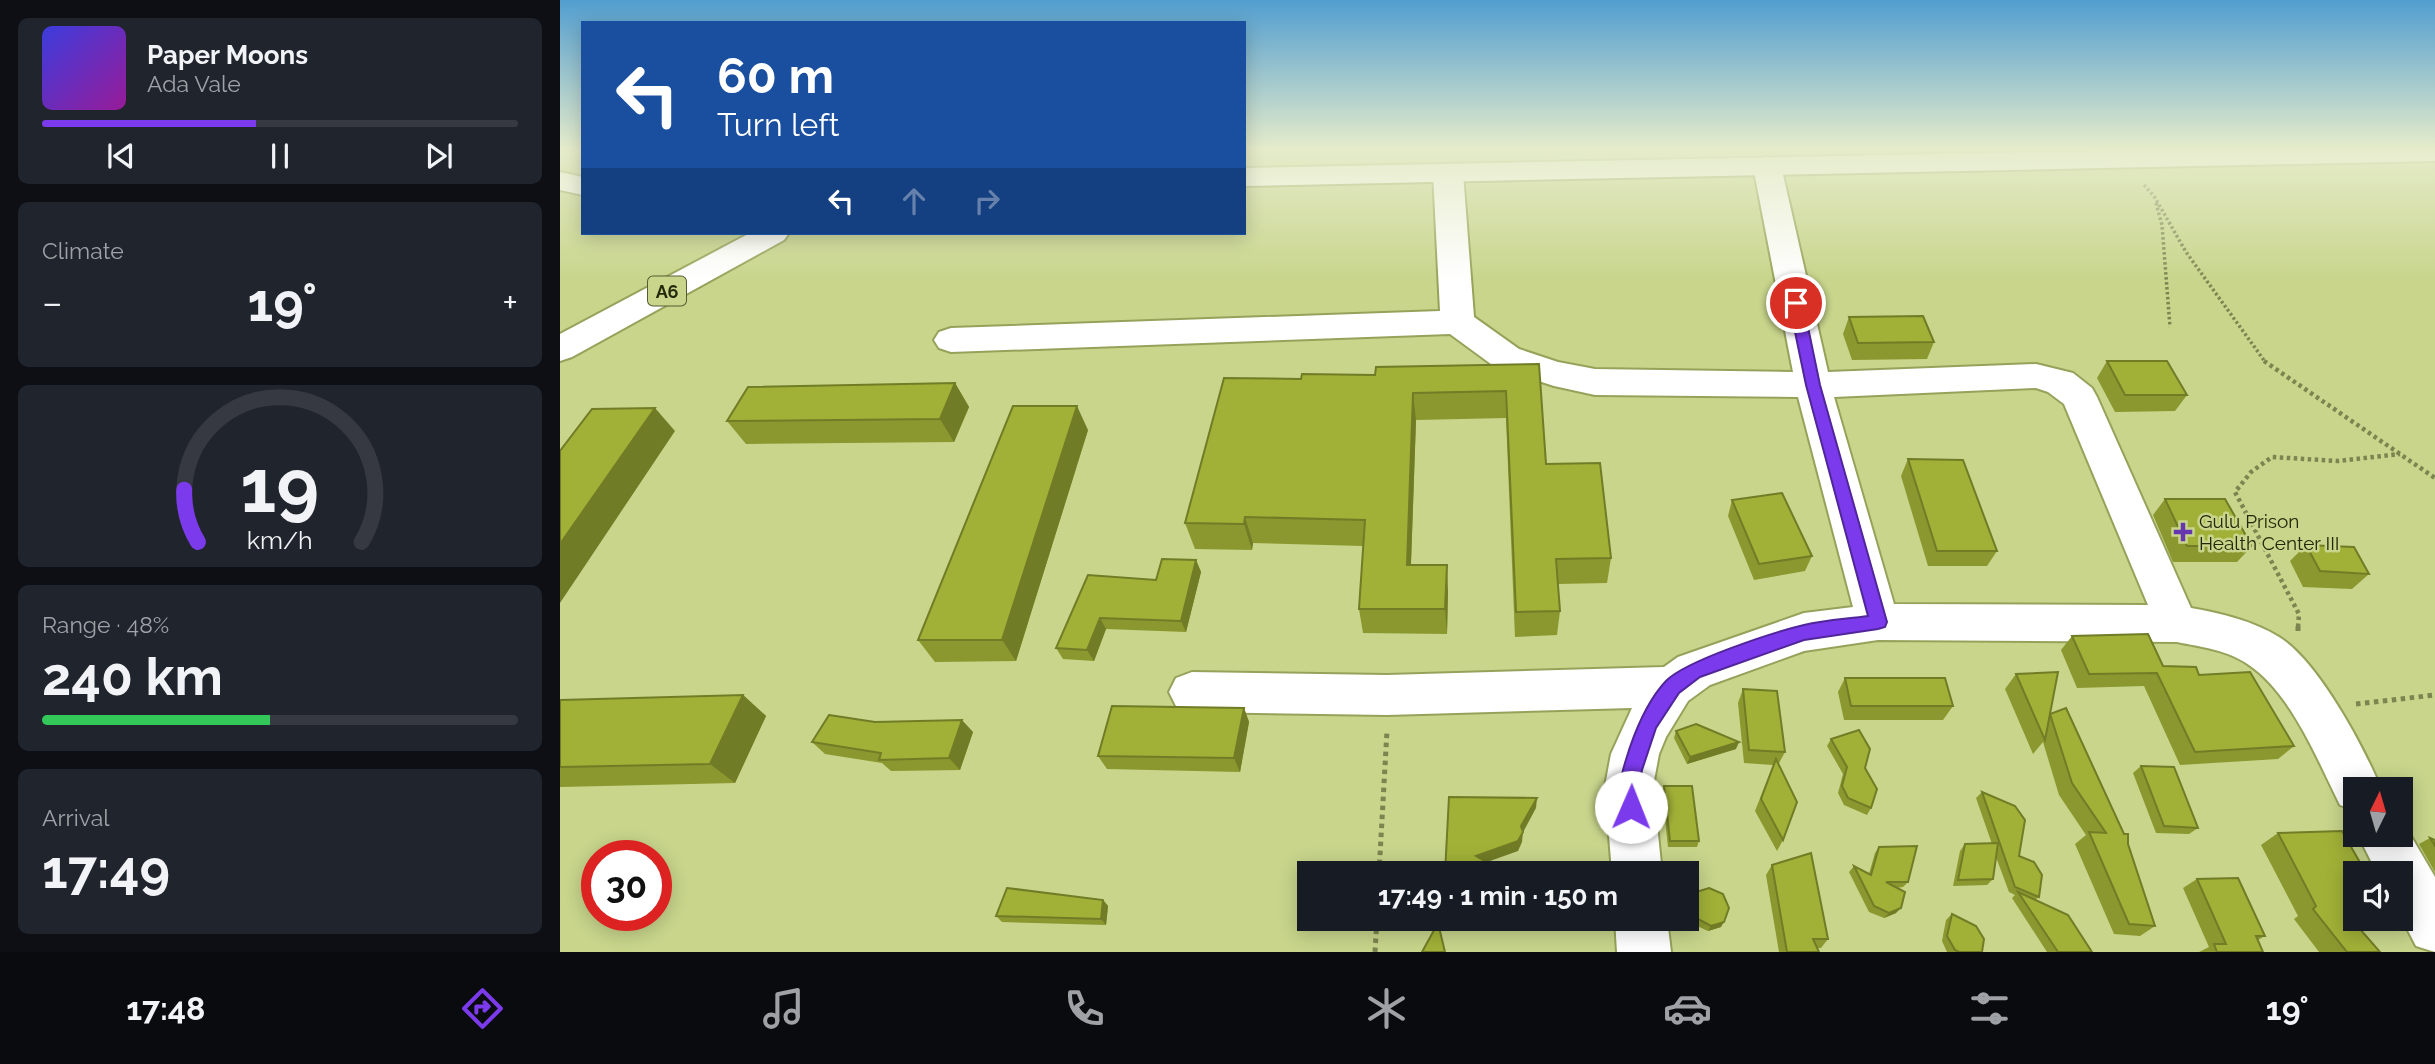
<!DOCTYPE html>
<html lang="en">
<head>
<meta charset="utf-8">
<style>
	body { margin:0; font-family:Raleway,sans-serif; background:#20242c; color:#f1f3f6; height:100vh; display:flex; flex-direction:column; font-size:26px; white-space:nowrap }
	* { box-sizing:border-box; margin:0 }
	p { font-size:23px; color:#9ea1a6 }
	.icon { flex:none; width:38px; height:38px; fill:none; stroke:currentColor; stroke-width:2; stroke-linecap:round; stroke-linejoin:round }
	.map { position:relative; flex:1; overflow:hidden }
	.panel { display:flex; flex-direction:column; gap:18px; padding:18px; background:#0d0f14; width:560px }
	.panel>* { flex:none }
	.top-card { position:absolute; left:21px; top:21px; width:665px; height:214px; border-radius:0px; box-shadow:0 4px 18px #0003; background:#1a4fa0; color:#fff; overflow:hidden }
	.needle { width:46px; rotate:5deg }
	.tools { position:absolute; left:1783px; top:777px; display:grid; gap:14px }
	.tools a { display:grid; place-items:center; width:70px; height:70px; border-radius:0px; background:#171b24; box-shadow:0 4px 18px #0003; font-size:35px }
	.speed { position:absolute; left:21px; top:840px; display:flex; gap:14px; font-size:35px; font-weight:700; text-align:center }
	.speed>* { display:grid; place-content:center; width:91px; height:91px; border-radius:50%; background:#171b24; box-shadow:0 4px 18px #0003; line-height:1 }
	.speed .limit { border:10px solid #d22; background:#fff; color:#111 }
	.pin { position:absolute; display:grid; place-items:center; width:60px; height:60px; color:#fff; margin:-30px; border:4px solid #fff; border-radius:50%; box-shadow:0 2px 7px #0007 }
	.me { position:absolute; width:77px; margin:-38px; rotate:1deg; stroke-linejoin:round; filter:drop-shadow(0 0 5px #0008) }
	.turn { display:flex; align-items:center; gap:24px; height:147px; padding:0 21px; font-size:32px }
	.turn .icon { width:91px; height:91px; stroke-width:2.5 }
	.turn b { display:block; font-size:49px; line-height:60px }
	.lanes { display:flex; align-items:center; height:66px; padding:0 21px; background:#0003; justify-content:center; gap:35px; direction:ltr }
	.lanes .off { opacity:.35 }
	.big { font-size:52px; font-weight:700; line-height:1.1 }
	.panel .card { flex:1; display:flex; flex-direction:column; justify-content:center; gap:10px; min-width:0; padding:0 24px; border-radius:10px; background:#20242c }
	.panel .dial { align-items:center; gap:0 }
	.dial svg { height:182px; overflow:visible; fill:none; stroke:#363941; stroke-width:7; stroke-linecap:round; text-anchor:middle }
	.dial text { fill:#f1f3f6; stroke:none }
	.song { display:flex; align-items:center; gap:21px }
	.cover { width:84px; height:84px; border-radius:10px; background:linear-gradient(135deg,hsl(240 70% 55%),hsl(300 70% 35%)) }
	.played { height:7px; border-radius:4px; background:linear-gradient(90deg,#7c3aed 45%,#363941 45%) }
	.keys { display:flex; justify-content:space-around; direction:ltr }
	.heat { display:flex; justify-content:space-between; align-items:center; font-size:38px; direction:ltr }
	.charge { height:10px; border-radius:5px; background:linear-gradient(90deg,#34c759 48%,#363941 0) }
	.trip { position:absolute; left:737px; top:861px; width:402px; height:70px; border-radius:0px; background:#171b24; box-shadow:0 4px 18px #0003; font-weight:700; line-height:70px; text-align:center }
	.dock { display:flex; height:112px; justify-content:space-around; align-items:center; background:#090b0e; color:#9ea1a6 }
	.dock .icon { width:49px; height:49px }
	.dock .current { color:#7c3aed }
	.dock b { font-size:32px; color:#f1f3f6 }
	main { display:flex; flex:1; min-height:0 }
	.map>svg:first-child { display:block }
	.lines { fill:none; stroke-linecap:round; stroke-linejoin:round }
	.minor-casing { stroke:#96a25a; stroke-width:4 }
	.major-casing { stroke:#96a25a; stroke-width:4 }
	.path-far2 { stroke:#7c844f; stroke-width:3.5; stroke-dasharray:2.5 2.5; stroke-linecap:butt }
	.path-far1 { stroke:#7c844f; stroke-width:4.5; stroke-dasharray:3.5 3.5; stroke-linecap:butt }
	.path { stroke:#7c844f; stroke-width:5; stroke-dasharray:4.5 4.5; stroke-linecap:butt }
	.minor { fill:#fff; fill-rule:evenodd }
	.major { fill:#fff; fill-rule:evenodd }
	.wall { fill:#8a982f }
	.shaded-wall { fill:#717c26 }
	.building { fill:#a1b137; stroke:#717c26; stroke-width:2 }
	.route { fill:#7c3aed; stroke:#51269a; stroke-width:2 }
	.poi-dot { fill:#6536ad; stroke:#c8d58b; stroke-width:2.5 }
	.labels { text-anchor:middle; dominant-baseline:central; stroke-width:5; stroke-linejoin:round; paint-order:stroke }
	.shield { fill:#c8d58b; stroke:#555c31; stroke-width:2 }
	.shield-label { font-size:18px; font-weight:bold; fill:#24280a }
	.poi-label { font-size:19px; fill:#24280a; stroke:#c8d58b; text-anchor:start }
</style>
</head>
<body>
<main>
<section class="panel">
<div class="card">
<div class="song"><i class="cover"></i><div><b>Paper Moons</b><p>Ada Vale</p></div></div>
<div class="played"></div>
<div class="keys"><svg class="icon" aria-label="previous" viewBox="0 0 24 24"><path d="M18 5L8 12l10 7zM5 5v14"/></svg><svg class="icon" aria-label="pause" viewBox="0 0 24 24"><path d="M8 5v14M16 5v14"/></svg><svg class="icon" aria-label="next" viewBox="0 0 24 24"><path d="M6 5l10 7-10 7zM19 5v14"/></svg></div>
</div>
<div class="card"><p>Climate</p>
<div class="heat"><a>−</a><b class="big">19°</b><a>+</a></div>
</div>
<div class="card dial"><svg viewBox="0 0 100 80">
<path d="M14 69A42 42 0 1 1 86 69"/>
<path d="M14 69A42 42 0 0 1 8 46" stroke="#7c3aed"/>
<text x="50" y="56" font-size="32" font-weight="700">19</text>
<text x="50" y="72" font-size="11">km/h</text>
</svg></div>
<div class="card"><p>Range · 48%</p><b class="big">240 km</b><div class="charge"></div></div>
<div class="card"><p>Arrival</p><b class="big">17:49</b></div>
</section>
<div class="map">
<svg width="1875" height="952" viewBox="0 0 1875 952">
	<rect width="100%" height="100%" fill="#c8d58b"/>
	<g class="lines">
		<g class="minor-casing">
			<g id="minor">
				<path d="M1207,157l10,3 4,6 47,206 208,-8 37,9 19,15 5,9 94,211c30,5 62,13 88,29 39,24 85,110 102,152h-25v22l-16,-6c-22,-44 -49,-112 -91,-140 -21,-15 -48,-18 -72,-23l-299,-2 -74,11 -94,34 -22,16 -22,36 -7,17 -6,32 9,87h-50l-7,-87 6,-32 21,-46 -245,7 -195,-3 -16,-6 -7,-14 7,-14 16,-6 195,3 277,-8 14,-10 126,-44 49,-6 -55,-210 -203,-2 -41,-9 -59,-19 -45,-33 -499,18 -12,-4 -5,-8 5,-8 12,-4 489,-17 -7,-138 5,-6 10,-3 10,3 5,6 11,144 45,32 39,13 37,7 198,3 -40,-206 4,-6zM1476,388l12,4 16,12 84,201 -254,-1 -60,-207z"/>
				<polygon points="0,172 23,177 23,195 0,190"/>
				<polygon points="1841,819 1875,877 1875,952 1856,946 1841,917 1841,873 1817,873 1798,835 1841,835"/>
				<polygon points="1055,919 1107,919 1111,952 1057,952"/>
			</g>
		</g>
		<g class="major-casing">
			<g id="major">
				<polygon points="1677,148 1875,148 1875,161 684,186 684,168"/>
				<polygon points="190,233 229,233 224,240 12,357 0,361 0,334"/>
			</g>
		</g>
		<g class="path-far2">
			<polyline points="1584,185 1594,196 1626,252 1706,363"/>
			<polyline points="1596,203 1602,225 1610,327"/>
		</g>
		<g class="path-far1">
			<polyline points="1704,361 1875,478"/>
			<polyline points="1738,627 1739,614 1675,492 1691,472 1712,457 1778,461 1840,454"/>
		</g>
		<g class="path">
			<polyline points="1738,631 1738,625"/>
			<polyline points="1796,704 1875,695"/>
			<polyline points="819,873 827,731"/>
			<polyline points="815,952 817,919"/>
		</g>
		<use href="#minor" class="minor"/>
		<use href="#major" class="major"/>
	</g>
	<g class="wall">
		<polygon points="1289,317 1374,342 1367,359 1292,360 1283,334"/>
		<polygon points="1547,361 1627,395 1615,411 1555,412 1537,378"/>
		<polygon points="979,364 986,464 1051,558 1047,583 998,584 1000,611 997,635 955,637 946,418 856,420 851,565 888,591 887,634 803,633 799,609 803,546 693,543 692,550 635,549 625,523 741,379"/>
		<polygon points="395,383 409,407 394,442 186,444 167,421"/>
		<polygon points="528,430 456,661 375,662 358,640"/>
		<polygon points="1348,459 1437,551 1427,566 1368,566 1341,476"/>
		<polygon points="1605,499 1692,546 1677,562 1613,562 1593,515"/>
		<polygon points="1172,500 1252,556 1245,571 1194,580 1168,516"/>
		<polygon points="1746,545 1809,574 1792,589 1743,587 1730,561"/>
		<polygon points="636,560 641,572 626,632 546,629 534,661 503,659 496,648 596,580"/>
		<polygon points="1512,636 1603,666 1734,746 1718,759 1620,765 1584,686 1517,688 1501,650"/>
		<polygon points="1456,674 1490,714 1568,844 1595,926 1580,936 1554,934 1515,844 1526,835 1499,795 1483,742 1473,754 1445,689"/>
		<polygon points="1285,678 1393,706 1383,720 1284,720 1278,692"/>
		<polygon points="1183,689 1225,752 1218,765 1223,840 1217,851 1195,811 1213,765 1184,763 1178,703"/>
		<polygon points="183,695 206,716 175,783 0,787 0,700"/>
		<polygon points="684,708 689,722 680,772 547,769 538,756"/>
		<polygon points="315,722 413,732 400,770 331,771 322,763 265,754 252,742"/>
		<polygon points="1116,731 1176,749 1127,764 1114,738"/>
		<polygon points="1271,739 1305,768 1311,808 1307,815 1284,805 1278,793 1283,774 1267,746"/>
		<polygon points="1581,766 1638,828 1629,834 1596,833 1573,773"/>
		<polygon points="1104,786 1139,841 1137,847 1108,847 1102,792"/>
		<polygon points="1422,792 1459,856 1479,897 1475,900 1532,952 1487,952 1452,898 1455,895 1449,892 1436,857 1433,879 1427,885 1393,886 1400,851 1405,844 1432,844 1416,798"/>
		<polygon points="1718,833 1830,919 1810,929 1800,929 1820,952 1759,952 1734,919 1738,916 1701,845"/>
		<polygon points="1870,838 1875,840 1875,872 1859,844"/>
		<polygon points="1319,847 1348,882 1343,887 1337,888 1336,913 1324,918 1309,912 1289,872 1294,866 1309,874 1315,853"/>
		<polygon points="1212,865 1268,939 1261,948 1257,948 1259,952 1219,952 1206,875"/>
		<polygon points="1637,879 1705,936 1698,940 1703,952 1639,952 1649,947 1623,888"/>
		<polygon points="1136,892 1161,927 1148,931 1135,925 1129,911"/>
		<polygon points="543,900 548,906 546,925 442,922 436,916"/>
		<polygon points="1392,914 1422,952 1387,952 1382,941 1386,920"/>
	</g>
	<g class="shaded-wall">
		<polygon points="395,383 409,407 394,442 380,419"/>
		<polygon points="853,393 856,420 850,590 847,565"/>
		<polygon points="517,406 528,430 456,661 442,640"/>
		<polygon points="95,408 115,431 0,603 0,544"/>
		<polygon points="685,517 693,543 692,550 684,524"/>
		<polygon points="636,560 641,572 626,632 621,621"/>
		<polygon points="887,565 888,591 887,634 885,609"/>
		<polygon points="540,618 546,629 534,661 527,650"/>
		<polygon points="183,695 206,716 175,783 150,764"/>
		<polygon points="684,708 689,722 680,772 674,758"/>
		<polygon points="402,720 413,732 400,770 389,758"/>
		<polygon points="1179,742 1176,749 1127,764 1130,757"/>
		<polygon points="977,798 976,808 961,836 961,826"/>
		<polygon points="963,832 962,842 958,851 916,866 916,856"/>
		<polygon points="543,900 548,906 546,925 541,919"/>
		<polygon points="1341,908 1336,913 1324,918 1329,913"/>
		<polygon points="1164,922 1161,927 1148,931 1151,926"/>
	</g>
	<g class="building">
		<polygon points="1363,316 1374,342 1298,343 1289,317"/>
		<polygon points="1547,361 1607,361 1627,395 1565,395"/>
		<polygon points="979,364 986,464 1040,463 1051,558 996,559 1000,611 956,612 946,391 853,393 847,565 887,565 885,609 799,609 805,520 685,517 684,524 625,523 664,378 741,379 742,374 815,375 816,367"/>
		<polygon points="395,383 380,419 167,421 188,387"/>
		<polygon points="453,406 517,406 442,640 358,640"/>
		<polygon points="95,408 0,544 0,451 32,409"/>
		<polygon points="1348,459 1403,460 1437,551 1377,551"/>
		<polygon points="1222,493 1252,556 1199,564 1172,500"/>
		<polygon points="1605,499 1665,499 1692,546 1627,546"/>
		<polygon points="1746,545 1794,547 1809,574 1760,571"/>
		<polygon points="602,559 636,560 621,621 540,618 527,650 496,648 528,575 596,580"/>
		<polygon points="1588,634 1603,666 1636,667 1639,675 1690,672 1734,746 1635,752 1597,673 1529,674 1512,636"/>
		<polygon points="1498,672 1485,740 1456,674"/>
		<polygon points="1285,678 1385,678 1393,706 1291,706"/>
		<polygon points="1183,689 1217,691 1225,752 1189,750"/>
		<polygon points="183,695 150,764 0,767 0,700"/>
		<polygon points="552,706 684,708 674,758 538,756"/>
		<polygon points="1506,708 1564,834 1568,834 1568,844 1595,926 1569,924 1529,832 1546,833 1512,783 1490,714"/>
		<polygon points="269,715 315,722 402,720 389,758 319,760 321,753 252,742"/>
		<polygon points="1136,724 1179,742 1130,757 1116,731"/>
		<polygon points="1299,730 1310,749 1305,768 1317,789 1311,808 1288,798 1282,786 1287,767 1271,739"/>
		<polygon points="1216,759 1237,802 1223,840 1201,799"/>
		<polygon points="1581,766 1614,767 1638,828 1604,826"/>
		<polygon points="1104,786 1132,786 1139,841 1110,841"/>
		<polygon points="1422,792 1455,806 1465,820 1459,856 1474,862 1482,875 1479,897 1455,887"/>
		<polygon points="889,797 977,798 961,826 963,832 958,841 916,856 945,873 885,873"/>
		<polygon points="1782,831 1806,873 1796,873 1796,919 1820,919 1792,920 1820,952 1787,952 1753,909 1756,906 1718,833"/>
		<polygon points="1870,838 1875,840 1875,846"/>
		<polygon points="1438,843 1433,879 1398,880 1405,844"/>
		<polygon points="1357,846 1348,882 1326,882 1345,892 1341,908 1329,913 1314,906 1294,866 1311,875 1319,847"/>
		<polygon points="1251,853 1268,939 1253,939 1259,952 1227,952 1212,865"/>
		<polygon points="1678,878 1705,936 1696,936 1703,952 1657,952 1654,944 1666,944 1637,879"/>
		<polygon points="447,888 543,900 541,919 436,916"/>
		<polygon points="1149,888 1163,894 1169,908 1164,922 1151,926 1138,919 1131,905 1136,892"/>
		<polygon points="1458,892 1508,915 1532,952 1498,952"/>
		<polygon points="1392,914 1416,926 1424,939 1422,952 1399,952 1395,950 1387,936"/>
		<polygon points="878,923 885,952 862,952"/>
	</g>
	<linearGradient id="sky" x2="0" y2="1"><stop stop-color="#529ed0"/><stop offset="0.53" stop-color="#e6eccb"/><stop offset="1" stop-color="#e6eccb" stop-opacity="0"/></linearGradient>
	<rect width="1875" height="281" fill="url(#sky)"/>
	<path class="route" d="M1236,298l7,5 17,82 67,237 -2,5 -7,2 -74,11 -104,37 -21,16 -23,35 -14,42 -3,16 2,21 -3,7 -7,3 -7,-3c-10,-22 -1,-45 6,-67 8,-23 19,-48 36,-66 19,-20 108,-49 138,-56 21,-5 43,-6 64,-9l-62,-231 -17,-82z"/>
	<path class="poi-dot" d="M1619.5 521.5h7v7h7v7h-7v7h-7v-7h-7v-7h7z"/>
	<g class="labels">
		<rect class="shield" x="88" y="276.5" width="38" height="29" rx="5"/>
		<g class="shield-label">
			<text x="107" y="291">A6</text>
		</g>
		<g class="poi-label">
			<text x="1639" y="521">Gulu Prison<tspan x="1639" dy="22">Health Center III</tspan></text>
		</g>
	</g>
</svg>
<div class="tools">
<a><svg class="needle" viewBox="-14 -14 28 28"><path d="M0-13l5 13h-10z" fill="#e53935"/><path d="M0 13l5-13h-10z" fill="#9ea1a6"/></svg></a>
<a><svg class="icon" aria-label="sound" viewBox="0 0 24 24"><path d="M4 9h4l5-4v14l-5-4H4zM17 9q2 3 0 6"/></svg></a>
</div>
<div class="speed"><div class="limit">30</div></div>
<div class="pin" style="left:1236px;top:303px;background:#d93025"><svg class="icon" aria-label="arrive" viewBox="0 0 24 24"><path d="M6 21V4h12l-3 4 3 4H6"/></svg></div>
<svg class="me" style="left:1071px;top:807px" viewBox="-20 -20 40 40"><circle r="19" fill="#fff"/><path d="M0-13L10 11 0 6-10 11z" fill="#7c3aed"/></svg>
<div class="trip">17:49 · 1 min · 150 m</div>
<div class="top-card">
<div class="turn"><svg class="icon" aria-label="left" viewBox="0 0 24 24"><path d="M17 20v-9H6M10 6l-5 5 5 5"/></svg><div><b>60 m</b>Turn left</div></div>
<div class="lanes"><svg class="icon" aria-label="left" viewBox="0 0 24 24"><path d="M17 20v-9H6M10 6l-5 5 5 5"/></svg><svg class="icon off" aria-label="ahead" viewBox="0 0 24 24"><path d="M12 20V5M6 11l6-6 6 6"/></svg><svg class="icon off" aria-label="right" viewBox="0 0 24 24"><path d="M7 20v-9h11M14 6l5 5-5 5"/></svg></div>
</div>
</div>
</main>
<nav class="dock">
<b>17:48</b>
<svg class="icon current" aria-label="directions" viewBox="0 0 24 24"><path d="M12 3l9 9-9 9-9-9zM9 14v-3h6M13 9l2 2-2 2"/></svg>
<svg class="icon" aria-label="music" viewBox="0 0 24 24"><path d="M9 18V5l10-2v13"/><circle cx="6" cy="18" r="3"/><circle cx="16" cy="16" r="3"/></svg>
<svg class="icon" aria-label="phone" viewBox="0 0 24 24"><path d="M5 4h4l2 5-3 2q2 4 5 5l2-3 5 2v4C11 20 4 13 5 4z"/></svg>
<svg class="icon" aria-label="climate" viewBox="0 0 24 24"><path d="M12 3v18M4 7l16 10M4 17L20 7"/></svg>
<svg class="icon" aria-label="car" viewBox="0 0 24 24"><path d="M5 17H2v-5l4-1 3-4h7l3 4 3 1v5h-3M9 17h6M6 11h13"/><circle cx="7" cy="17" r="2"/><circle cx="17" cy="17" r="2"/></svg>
<svg class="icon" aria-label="filters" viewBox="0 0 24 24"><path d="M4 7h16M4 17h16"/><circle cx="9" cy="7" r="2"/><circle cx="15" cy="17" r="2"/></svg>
<b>19°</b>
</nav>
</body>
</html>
